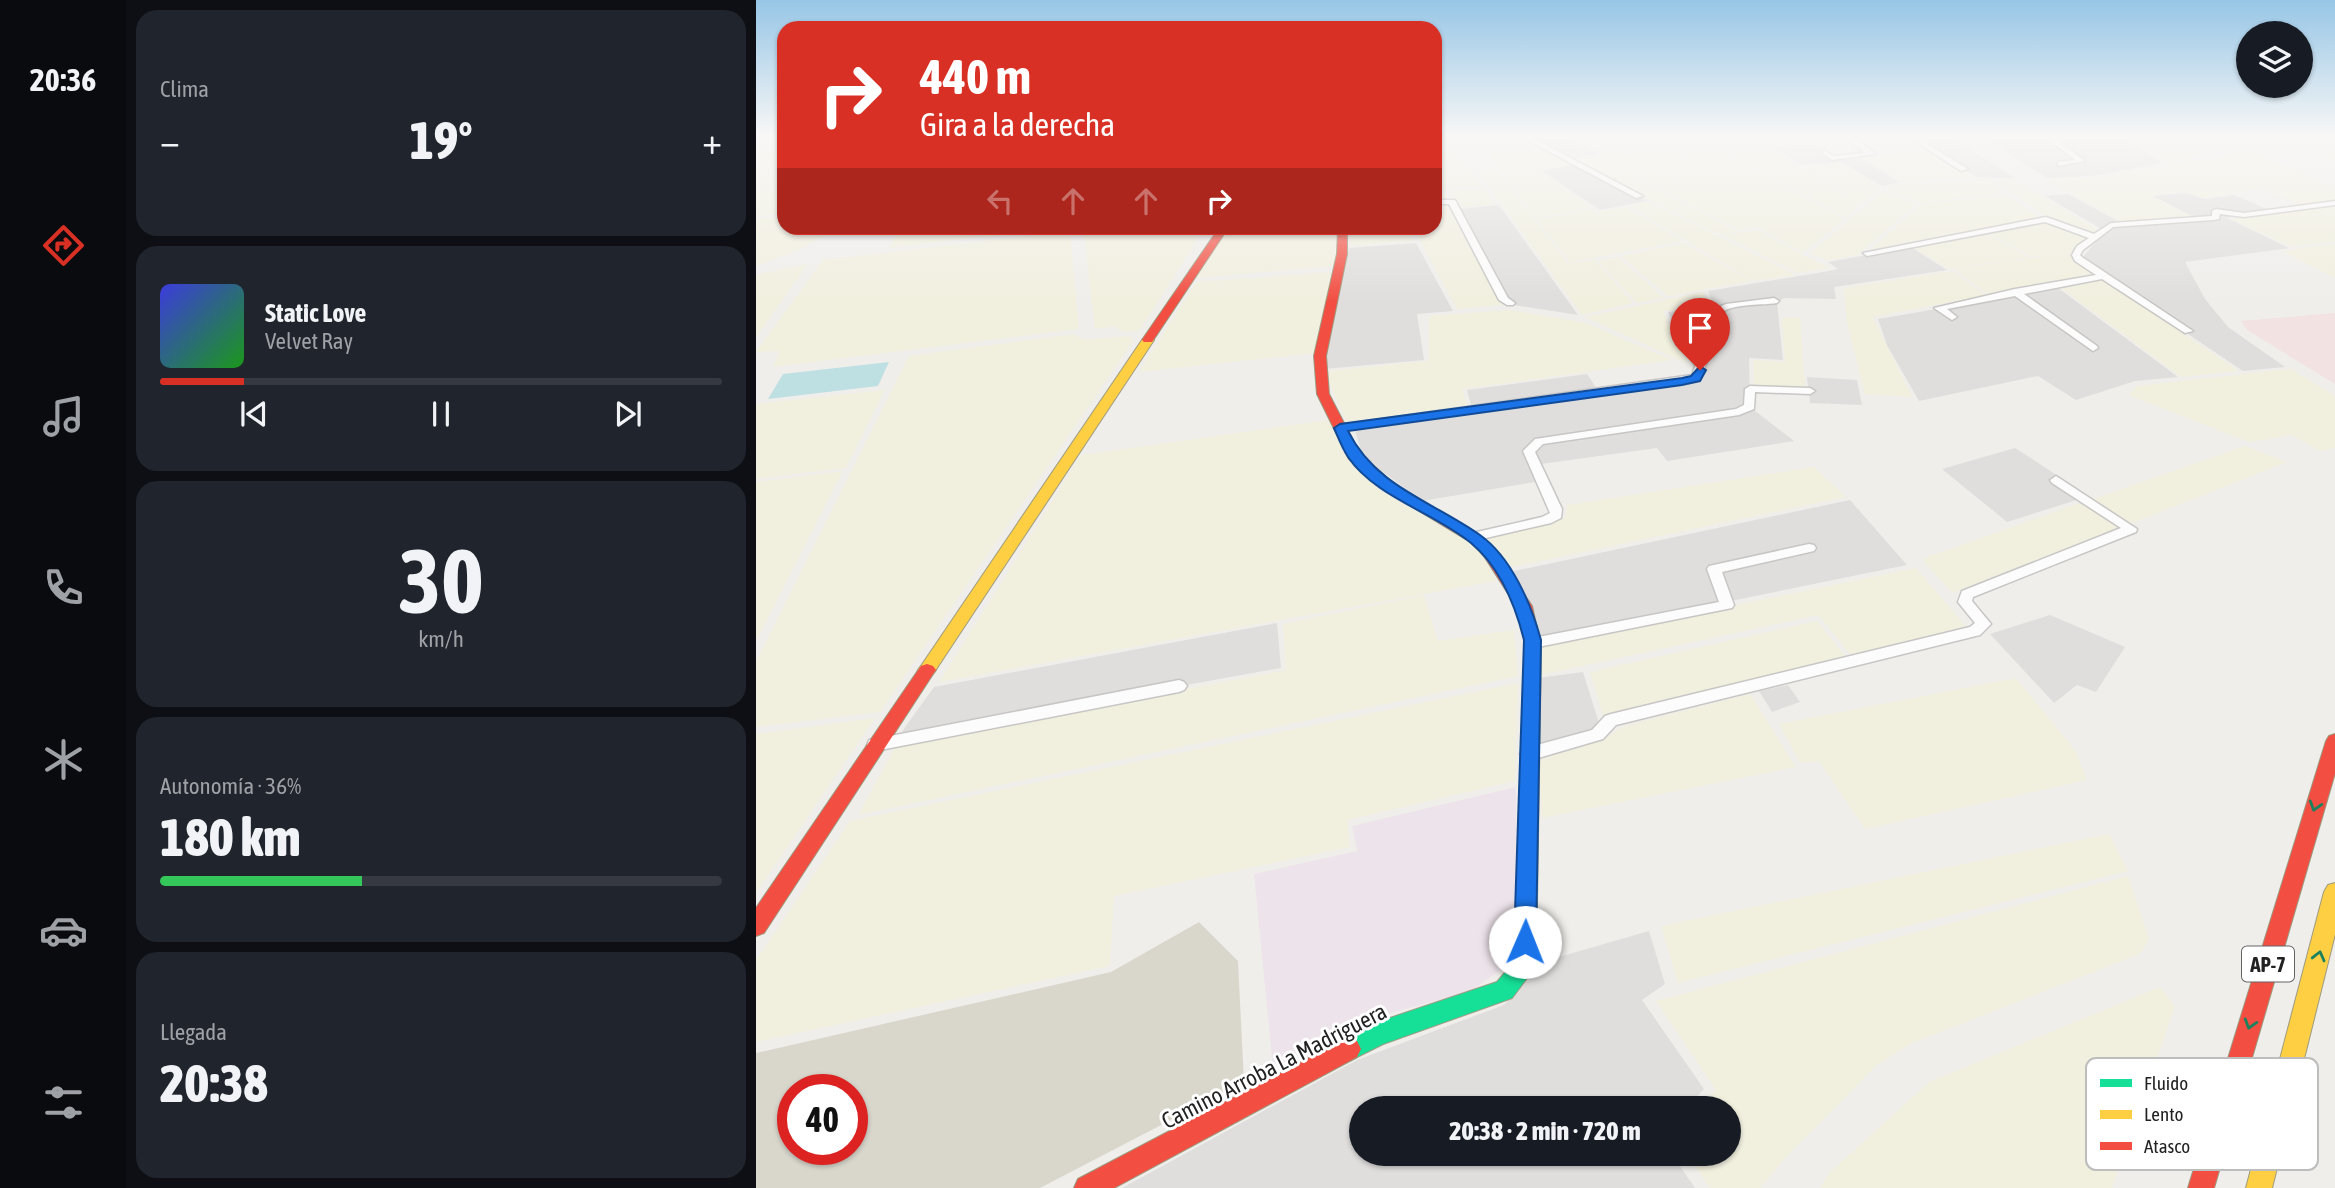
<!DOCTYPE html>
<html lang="es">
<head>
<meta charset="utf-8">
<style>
	body { margin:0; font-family:"Asap Condensed",sans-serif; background:#20242c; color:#f1f3f6; height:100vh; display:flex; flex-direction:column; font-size:26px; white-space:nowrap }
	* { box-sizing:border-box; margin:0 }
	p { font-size:23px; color:#9ea1a6 }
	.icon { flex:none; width:38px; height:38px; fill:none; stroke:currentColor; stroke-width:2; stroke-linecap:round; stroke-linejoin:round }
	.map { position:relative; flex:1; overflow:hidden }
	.drawer { display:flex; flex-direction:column; gap:10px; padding:10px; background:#0d0f14; width:630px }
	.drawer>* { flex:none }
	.guide { position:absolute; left:21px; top:21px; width:665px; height:214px; border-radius:21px; box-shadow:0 2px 5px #0004; background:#d93025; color:#fff; overflow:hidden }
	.fabs { position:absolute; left:1480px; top:21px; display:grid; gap:14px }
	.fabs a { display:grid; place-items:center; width:77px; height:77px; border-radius:50%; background:#171b24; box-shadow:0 2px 5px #0004; font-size:35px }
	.speed { position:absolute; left:21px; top:1074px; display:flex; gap:14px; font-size:35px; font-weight:700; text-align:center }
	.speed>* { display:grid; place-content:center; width:91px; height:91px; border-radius:50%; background:#171b24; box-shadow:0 2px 5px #0004; line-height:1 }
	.speed .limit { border:10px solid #d22; background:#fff; color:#111 }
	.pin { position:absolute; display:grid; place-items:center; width:60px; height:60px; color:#fff; margin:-72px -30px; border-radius:50% 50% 50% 0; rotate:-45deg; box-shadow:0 0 7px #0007 }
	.pin .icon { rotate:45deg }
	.me { position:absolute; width:77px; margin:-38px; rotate:1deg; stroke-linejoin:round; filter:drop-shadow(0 0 5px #0008) }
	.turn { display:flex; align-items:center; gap:24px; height:147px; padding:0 28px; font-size:32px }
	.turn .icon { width:91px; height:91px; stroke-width:2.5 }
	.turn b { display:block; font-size:49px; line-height:60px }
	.lanes { display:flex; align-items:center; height:66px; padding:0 28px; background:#0003; justify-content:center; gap:35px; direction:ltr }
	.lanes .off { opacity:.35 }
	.big { font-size:52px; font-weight:800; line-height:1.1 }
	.drawer .widget { flex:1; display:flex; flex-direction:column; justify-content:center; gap:10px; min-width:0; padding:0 24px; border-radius:21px; background:#20242c }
	.drawer .dial { align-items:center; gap:0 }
	.dial b { font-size:91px; line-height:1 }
	.song { display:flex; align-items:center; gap:21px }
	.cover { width:84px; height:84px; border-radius:10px; background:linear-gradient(135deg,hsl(240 70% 55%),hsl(120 70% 35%)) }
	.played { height:7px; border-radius:4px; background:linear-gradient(90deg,#d93025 15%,#363941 15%) }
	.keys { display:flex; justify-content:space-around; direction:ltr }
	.heat { display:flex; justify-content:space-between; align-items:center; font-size:38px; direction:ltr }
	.charge { height:10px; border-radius:5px; background:linear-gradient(90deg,#34c759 36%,#363941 0) }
	.trip { position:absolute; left:593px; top:1096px; width:392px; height:70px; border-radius:35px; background:#171b24; box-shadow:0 2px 5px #0004; font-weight:800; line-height:70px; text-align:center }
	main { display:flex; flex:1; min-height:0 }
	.dock { display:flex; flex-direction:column; width:126px; justify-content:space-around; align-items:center; background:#090b0e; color:#9ea1a6 }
	.dock .icon { width:49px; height:49px }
	.dock .active { color:#d93025 }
	.dock b { font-size:32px; color:#f1f3f6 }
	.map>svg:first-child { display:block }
	.residential { fill:#dfdedc }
	.commercial { fill:#f2e2e2 }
	.industrial { fill:#ede3ea }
	.construction { fill:#d9d7cc; fill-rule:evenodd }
	.farmland { fill:#f1efde }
	.water { fill:#bee0e3 }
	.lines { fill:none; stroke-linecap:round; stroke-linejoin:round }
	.street-casing { stroke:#c7c6c5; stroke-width:3 }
	.fast-casing { stroke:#9c9b81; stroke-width:2 }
	.slow-casing { stroke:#9c9b81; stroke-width:2 }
	.jam-casing { stroke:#9c9b81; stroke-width:2 }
	.street { fill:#fdfcfc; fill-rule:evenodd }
	.fast { fill:#16e098; fill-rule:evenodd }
	.slow { fill:#ffcf43; fill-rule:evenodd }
	.jam { fill:#f24e42; fill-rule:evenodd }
	.oneway { stroke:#1c815d }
	.route { fill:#1a73e8; stroke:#114b97; stroke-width:2 }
	.labels { text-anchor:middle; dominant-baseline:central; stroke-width:6; stroke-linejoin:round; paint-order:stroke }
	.shield { fill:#fff; stroke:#646464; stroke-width:2 }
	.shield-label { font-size:21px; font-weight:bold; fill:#222 }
	.street-label { font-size:23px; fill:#222; stroke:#fff }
	.key { fill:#fff; stroke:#bdbdbd; stroke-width:2 }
	.key-label { font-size:19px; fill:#222 }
</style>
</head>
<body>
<main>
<nav class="dock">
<b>20:36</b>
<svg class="icon active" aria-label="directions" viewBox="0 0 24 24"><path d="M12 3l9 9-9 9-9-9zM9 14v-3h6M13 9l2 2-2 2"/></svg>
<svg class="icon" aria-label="music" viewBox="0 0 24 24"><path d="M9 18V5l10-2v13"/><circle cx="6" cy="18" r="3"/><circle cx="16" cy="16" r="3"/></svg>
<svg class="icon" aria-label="phone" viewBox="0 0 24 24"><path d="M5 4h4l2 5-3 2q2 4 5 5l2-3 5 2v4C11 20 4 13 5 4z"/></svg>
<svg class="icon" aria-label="climate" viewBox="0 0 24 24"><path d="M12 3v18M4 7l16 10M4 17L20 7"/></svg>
<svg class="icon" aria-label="car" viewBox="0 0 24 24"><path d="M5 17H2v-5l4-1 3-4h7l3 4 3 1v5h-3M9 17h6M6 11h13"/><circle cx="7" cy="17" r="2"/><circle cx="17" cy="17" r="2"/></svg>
<svg class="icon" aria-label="filters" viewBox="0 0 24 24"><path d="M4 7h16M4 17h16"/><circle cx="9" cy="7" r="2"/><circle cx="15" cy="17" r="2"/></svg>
</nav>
<section class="drawer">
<div class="widget"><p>Clima</p>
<div class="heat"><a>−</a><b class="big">19°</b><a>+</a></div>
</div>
<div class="widget">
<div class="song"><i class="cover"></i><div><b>Static Love</b><p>Velvet Ray</p></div></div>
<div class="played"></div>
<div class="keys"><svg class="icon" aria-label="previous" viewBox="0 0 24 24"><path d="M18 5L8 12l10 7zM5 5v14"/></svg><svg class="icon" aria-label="pause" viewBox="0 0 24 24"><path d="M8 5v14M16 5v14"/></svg><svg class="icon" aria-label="next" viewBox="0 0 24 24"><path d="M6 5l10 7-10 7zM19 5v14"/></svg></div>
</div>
<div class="widget dial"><b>30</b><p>km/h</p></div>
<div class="widget"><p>Autonomía · 36%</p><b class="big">180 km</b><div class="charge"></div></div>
<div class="widget"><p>Llegada</p><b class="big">20:38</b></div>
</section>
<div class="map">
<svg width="1579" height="1188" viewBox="0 0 1579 1188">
	<rect width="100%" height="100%" fill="#f0eeeb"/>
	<g class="residential">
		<polygon points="802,135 809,135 844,154 818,159 780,140"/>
		<polygon points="1155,135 1193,135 1259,178 1220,177"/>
		<polygon points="1224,135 1363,135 1406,163 1336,176 1291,178"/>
		<polygon points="1057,142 1081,158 1102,156 1143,182 1126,186 1086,162 1044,165 1017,146"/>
		<polygon points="819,164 891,201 844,210 786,171"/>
		<polygon points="1429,193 1449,199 1478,195 1511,209 1471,218 1533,248 1429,262 1449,299 1472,327 1529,367 1487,371 1350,279 1326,258 1349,231 1289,196 1312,194 1369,225 1446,221 1397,196"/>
		<polygon points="743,205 822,315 758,305 752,298 703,209"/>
		<polygon points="660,243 697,311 661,314 668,360 568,369 593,248"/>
		<polygon points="1155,247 1191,270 1078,287 1080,299 1028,298 1021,303 1027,360 993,358 994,407 1038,441 911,461 901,448 785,464 791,480 666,501 607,457 599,431 717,412 711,390 831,374 845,395 944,382 912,312 959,308 952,291 1073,271 1082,269 1072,262"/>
		<polygon points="1302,288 1422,377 1379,381 1320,400 1282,376 1163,401 1131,345 1122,319"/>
		<polygon points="1051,377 1101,380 1106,405 1054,403"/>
		<polygon points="1259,448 1333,496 1251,522 1186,469"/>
		<polygon points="1094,500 1151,565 783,640 758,571"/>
		<polygon points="1294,615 1369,647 1340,692 1321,685 1298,703 1234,634"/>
		<polygon points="521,623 525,668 142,737 178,687"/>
		<polygon points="827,672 846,733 780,757 782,678"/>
		<polygon points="1032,685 1044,702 1016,712 1003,691"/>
		<polygon points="893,931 909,984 886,1000 948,1089 930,1108 606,1108 606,1153 915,1153 939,1188 366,1188 601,1060 748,1005 789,961"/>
	</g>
	<polygon class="commercial" points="1579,313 1579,384 1491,330 1485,321"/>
	<polygon class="industrial" points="760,787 761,959 713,992 631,1014 517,1068 498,874 601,851 596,826"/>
	<path class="construction" d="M443,922l39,39 6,121 -204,106h-284v-135l355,-81zM37,1090h59v60h-59z"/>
	<g class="farmland">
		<polygon points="22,135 28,135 28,214 0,216 0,142"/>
		<polygon points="720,135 759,135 776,143 732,152"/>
		<polygon points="813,135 839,135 967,209 873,153 913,147 936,161 972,156 1089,219 1047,253 1001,227 984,230 908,192"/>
		<polygon points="843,135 894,135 912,146 871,152"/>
		<polygon points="899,135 943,135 972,155 938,159"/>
		<polygon points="946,135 995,135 1103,205 1091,218 976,156"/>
		<polygon points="1086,135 1111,152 1080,156 1050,136"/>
		<polygon points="1123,135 1151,135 1219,178 1199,178"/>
		<polygon points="1366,135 1470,135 1494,145 1409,163"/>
		<polygon points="1520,135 1579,135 1579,160 1533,142"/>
		<polygon points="692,139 727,186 689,189 692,199 679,200 679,146"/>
		<polygon points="778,144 817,164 784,171 835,207 780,219 732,153"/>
		<polygon points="1491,149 1579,189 1579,202 1547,206 1493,182 1506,189 1448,198 1429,192 1393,196 1440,218 1367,223 1291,180 1346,177 1443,160 1462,168 1445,160"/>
		<polygon points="1149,152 1197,178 1145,181 1105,156"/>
		<polygon points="844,155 907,193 981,231 964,235 829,168 819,159"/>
		<polygon points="1085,163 1125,187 1105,205 1046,166"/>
		<polygon points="741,169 812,263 839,260 877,303 826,315 721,171"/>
		<polygon points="1235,180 1247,193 1163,203 1130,190 1135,185 1146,184"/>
		<polygon points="1239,181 1262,182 1341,229 1336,234 1319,229 1288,215"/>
		<polygon points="728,188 739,204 703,208 691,191"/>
		<polygon points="1127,191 1161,204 1102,255 1072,260 1053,254"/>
		<polygon points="1249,195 1285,218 1111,252 1165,204"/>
		<polygon points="892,202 956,233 1040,275 997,281 873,206"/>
		<polygon points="679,203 693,203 747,305 701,309 657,228 679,228"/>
		<polygon points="1579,205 1579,241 1535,247 1475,219"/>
		<polygon points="870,207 927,241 814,262 781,220 837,209 842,212"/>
		<polygon points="28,216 28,228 83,228 44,249 0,266 0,218"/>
		<polygon points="1290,222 1334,238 1313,254 1275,256 1231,232"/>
		<polygon points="145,228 302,228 133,248"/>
		<polygon points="327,228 449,228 383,331 367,332 358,326 339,329"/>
		<polygon points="471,228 580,228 579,266 440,278"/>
		<polygon points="594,228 651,228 658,241 594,246"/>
		<polygon points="1002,230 1047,255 1075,268 1042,273 966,235"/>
		<polygon points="314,231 323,329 17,367 24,351 0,352 67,260"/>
		<polygon points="1228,232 1273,257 1193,269 1157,247"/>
		<polygon points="928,243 995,281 912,296 865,256"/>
		<polygon points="1579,243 1579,278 1526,251"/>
		<polygon points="1300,254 1314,255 1341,273 1233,295 1198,269"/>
		<polygon points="862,257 908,298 881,303 842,261"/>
		<polygon points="52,264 0,337 0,275"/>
		<polygon points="1196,271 1230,295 1117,317 1156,397 1109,394 1091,322 1088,288"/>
		<polygon points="577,272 560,353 383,372 440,282"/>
		<polygon points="1346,279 1483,371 1425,377 1304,287"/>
		<polygon points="947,292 955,306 907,311 932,364 829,317"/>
		<polygon points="754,310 830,323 916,360 706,389 712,408 591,424 573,383 573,371 673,361 673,316"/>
		<polygon points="1026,318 1044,318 1049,389 998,386 997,360 1029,362"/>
		<polygon points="318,334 328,340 373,336 378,340 124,712 0,727 0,662 153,356"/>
		<polygon points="1535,369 1579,396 1579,448 1564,451 1536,435 1493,442 1373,395 1381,386"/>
		<polygon points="129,390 90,468 0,479 0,404"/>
		<polygon points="573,420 588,453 623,490 724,549 740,581 183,682 325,455"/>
		<polygon points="1489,446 1531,462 1374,524 1337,499"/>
		<polygon points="1058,467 1090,497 756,567 729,539 809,518 811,505"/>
		<polygon points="87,471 0,641 0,482"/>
		<polygon points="1327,502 1365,527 1196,593 1166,559"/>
		<polygon points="1160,568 1212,629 1096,656 1062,615 785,675 782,646"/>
		<polygon points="668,595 682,641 758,630 762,676 102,815 141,744 530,670 527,624"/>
		<polygon points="1061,621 1094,662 849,722 834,672"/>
		<polygon points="1260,678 1319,750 1331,780 1109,829 1063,761 1044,763 1023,724"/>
		<polygon points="762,683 759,781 591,820 594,847 358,896 354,966 0,1042 0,960 94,821"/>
		<polygon points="994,694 1040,767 786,818 783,760 848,740 866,727"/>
		<polygon points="119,718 0,893 0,734"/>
		<polygon points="1353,834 1372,871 922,983 905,926"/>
		<polygon points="1372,876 1393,939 1384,954 1154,1044 1121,1065 1032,1155 1004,1188 954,1188 930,1153 973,1153 973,1108 942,1108 960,1090 900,1001"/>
		<polygon points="1404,987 1419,1006 1356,1188 1064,1188 1074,1172 1173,1082"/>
	</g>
	<polygon class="water" points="133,362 122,386 12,399 27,374"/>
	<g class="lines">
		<g class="street-casing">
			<g id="street">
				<polygon points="4,135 15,135 0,141 0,137"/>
				<polygon points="688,135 697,135 679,144 679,139"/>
				<polygon points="762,135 771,135 887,196 880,198"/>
				<polygon points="1086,135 1094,135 1120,154 1076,160 1066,153 1068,150 1077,156 1109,153"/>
				<polygon points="1149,135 1157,135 1212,169 1205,171"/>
				<polygon points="1287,135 1295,135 1329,161 1302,166 1302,162 1319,160"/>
				<polygon points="679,200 699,200 752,298 759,303 757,305 751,305 743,300 693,204 679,204"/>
				<polygon points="1579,201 1579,205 1488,217 1464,214 1463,219 1457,220 1357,227 1327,250 1324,255 1326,257 1437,331 1429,333 1346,279 1268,294 1341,346 1342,348 1337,351 1259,296 1191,309 1201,317 1196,320 1178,308 1259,289 1340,275 1319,261 1316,255 1321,246 1333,238 1289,222 1111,256 1107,253 1290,217 1338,234 1355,223 1456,216 1456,211 1460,209 1488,213"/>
				<path d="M1018,298l5,3 -2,2c-18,3 -49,-1 -62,15l-6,38 -9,24 -360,51 -6,-3 6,-3 352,-50 7,-19 7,-38 6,-8 14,-6z"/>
				<polygon points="994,386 1054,388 1059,391 1054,394 999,392 998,409 983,415 787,444 779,452 806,509 805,518 795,523 717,541 710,537 712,534 786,517 794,513 767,451 779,439 980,409 988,405 989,389"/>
				<polygon points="1300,476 1381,529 1380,532 1217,597 1216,601 1235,624 1224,635 860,725 847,739 772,761 766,759 764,754 766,749 836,730 849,716 855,714 1214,627 1219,623 1202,602 1206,591 1365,528 1296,483 1294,480"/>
				<polygon points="1053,544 1058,545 1060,548 1058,551 966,572 978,605 976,608 777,648 772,647 770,643 772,639 777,638 963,602 951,569 953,566"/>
				<polygon points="423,680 428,682 431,686 428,690 423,692 119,751 113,750 111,745 113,740 119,739"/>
			</g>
		</g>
		<g class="fast-casing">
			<polygon id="fast" points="777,640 783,642 785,646 780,966 756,998 627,1044 593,1061 585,1057 581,1049 585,1041 622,1022 741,982 758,962 769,646 771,642"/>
		</g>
		<g class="slow-casing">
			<g id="slow">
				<polygon points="392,337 398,340 177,674 165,674 162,670 165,666 386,340"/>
				<polygon points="1579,883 1579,934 1516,1188 1490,1188 1568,892 1572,885"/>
			</g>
		</g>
		<g class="jam-casing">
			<g id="jam">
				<polygon points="463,228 472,228 396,342 388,342 386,340"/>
				<polygon points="582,228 591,228 591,254 570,356 573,394 604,454 637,483 726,537 738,550 776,606 785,646 783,650 771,650 760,606 728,556 716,543 627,489 593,459 561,394 558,356 581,254"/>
				<polygon points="171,664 177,666 180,670 177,674 8,933 0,936 0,908 165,666"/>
				<polygon points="1579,734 1579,773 1458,1188 1432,1188 1570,741 1573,736"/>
				<polygon points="593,1037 601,1041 605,1049 601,1057 358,1188 318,1188 322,1179"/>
			</g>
		</g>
		<use href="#street" class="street"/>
		<use href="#fast" class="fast"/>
		<use href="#slow" class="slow"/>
		<use href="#jam" class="jam"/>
	</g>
	<defs><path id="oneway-chevron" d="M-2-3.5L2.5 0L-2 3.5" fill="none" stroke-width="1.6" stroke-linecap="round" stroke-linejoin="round" transform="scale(1.75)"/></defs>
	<g class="oneway">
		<use href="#oneway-chevron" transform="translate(1559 806) rotate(107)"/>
		<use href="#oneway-chevron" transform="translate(1563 956) rotate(-76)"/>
		<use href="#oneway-chevron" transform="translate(1494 1024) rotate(107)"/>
	</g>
	<linearGradient id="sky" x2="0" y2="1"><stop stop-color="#97c6e6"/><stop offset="0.45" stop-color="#f8f7f6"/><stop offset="1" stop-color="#f8f7f6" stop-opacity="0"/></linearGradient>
	<rect width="1579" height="302" fill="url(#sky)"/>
	<path class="route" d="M944,366l6,4 -6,11 -18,4 -334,46c28,56 84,70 132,104 32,23 51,69 61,105l-5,302 -3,7 -8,3 -8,-3 -3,-7 10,-302c-9,-36 -24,-73 -53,-97 -36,-30 -96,-46 -123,-86 -6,-9 -10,-20 -14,-29l6,-4 342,-46 9,-2z"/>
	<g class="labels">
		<rect class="shield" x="1486" y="946.5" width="52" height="35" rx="5"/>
		<g class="shield-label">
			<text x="1512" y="964">AP-7</text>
		</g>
		<g class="street-label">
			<text transform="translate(518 1066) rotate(-27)">Camino Arroba La Madriguera</text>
		</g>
	</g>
	<rect x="1330" y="1058" width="232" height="112" rx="10" class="key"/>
	<rect x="1344" y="1079" width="32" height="8" fill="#16e098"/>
	<rect x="1344" y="1110" width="32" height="9" fill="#ffcf43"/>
	<rect x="1344" y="1142" width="32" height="8" fill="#f24e42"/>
	<g class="key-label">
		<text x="1388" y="1090">Fluido</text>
		<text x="1388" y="1121">Lento</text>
		<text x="1388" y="1153">Atasco</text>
	</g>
</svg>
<div class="fabs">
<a><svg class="icon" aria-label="layers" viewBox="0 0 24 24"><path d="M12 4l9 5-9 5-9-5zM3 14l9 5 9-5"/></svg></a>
</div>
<div class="speed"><div class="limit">40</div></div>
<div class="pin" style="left:944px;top:370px;background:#d93025"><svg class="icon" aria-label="arrive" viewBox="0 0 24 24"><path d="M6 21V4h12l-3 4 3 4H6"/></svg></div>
<svg class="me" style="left:769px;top:942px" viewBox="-20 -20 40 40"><circle r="19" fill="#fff"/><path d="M0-13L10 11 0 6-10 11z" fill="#1a73e8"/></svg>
<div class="trip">20:38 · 2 min · 720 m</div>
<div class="guide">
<div class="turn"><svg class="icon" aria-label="right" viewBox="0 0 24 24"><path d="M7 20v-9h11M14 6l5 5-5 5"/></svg><div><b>440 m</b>Gira a la derecha</div></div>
<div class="lanes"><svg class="icon off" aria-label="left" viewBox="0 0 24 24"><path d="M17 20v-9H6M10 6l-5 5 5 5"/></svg><svg class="icon off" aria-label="ahead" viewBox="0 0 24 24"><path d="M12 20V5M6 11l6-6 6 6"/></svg><svg class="icon off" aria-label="ahead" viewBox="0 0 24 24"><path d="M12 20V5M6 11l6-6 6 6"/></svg><svg class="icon" aria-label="right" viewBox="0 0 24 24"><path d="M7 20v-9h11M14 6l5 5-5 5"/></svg></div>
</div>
</div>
</main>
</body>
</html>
